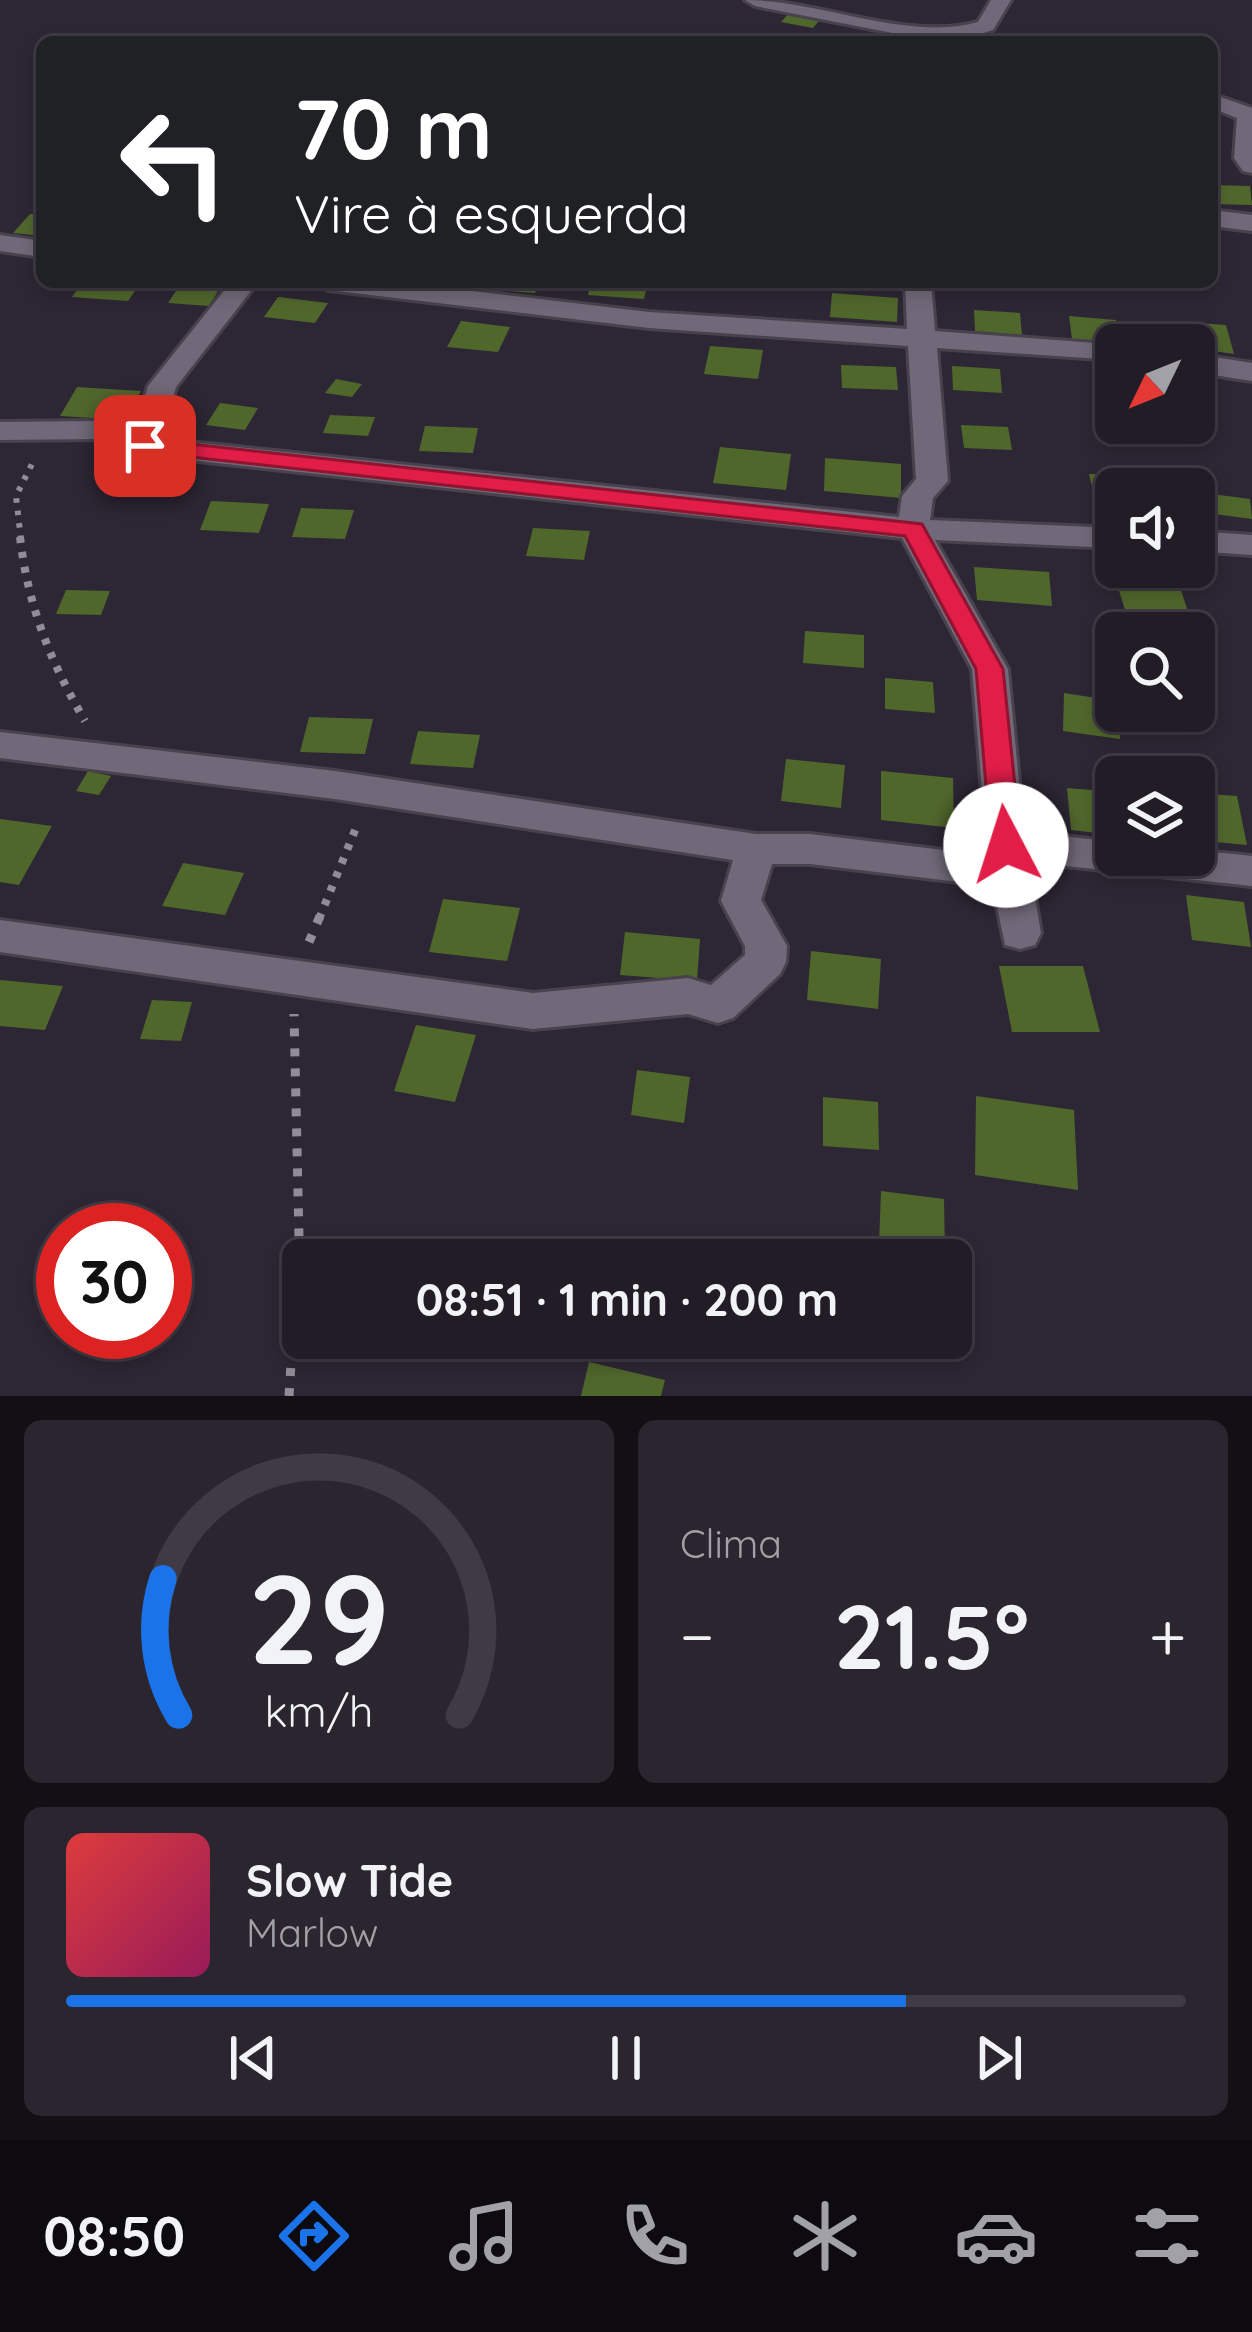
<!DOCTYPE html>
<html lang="pt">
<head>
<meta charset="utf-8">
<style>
	body { margin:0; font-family:Quicksand,sans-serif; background:#2a252f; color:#f1f3f6; height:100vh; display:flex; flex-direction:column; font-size:45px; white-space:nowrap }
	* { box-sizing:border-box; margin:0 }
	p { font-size:39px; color:#a2a1a7 }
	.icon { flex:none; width:66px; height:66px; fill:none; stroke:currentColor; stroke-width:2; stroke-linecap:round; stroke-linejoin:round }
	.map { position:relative; height:1396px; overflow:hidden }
	.side { display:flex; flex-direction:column; gap:24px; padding:24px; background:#130f15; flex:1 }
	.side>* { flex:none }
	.top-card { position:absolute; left:36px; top:36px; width:1182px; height:252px; border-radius:18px; box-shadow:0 6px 18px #0003,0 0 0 3px #3f3a44; background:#202124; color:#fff; overflow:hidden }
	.needle { width:78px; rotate:227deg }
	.tools { position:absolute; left:1095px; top:324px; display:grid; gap:24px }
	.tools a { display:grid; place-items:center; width:120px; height:120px; border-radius:18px; background:#221c27; box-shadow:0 6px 18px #0003,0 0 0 3px #3f3a44; font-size:60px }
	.speed { position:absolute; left:36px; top:1203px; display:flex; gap:24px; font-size:60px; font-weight:700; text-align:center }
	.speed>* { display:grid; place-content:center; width:156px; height:156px; border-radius:50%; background:#221c27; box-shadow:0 6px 18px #0003,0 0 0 3px #3f3a44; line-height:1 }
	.speed .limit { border:18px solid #d22; background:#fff; color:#111 }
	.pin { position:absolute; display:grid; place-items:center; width:102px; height:102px; color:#fff; margin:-51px; border-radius:24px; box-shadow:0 6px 18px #0006 }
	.me { position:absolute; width:132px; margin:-66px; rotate:355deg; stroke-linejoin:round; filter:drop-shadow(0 0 9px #0008) }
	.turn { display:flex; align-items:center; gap:42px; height:252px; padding:0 60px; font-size:54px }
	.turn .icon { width:156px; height:156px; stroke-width:2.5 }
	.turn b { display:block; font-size:84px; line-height:102px }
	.big { font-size:90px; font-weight:700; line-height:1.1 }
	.side .tile { flex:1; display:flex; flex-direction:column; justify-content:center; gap:18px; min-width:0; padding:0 42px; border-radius:18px; background:#2a252f }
	.side .dial { align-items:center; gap:0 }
	.dial svg { height:312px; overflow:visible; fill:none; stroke:#3f3a44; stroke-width:7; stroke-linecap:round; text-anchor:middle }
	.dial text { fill:#f1f3f6; stroke:none }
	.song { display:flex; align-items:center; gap:36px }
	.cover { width:144px; height:144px; border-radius:18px; background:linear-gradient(135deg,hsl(0 70% 55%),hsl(330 70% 35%)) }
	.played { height:12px; border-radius:6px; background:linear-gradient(90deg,#1a73e8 75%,#3f3a44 75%) }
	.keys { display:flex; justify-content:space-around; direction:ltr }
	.heat { display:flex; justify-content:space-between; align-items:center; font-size:66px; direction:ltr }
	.side .tiles { flex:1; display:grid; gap:24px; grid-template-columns:1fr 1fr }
	.tile:last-child { grid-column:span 2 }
	.trip { position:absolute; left:282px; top:1239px; width:690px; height:120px; border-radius:18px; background:#221c27; box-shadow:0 6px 18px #0003,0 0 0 3px #3f3a44; font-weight:700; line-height:120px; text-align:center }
	.tab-bar { display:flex; height:192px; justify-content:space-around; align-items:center; background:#0e0b10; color:#a2a1a7 }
	.tab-bar .icon { width:84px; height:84px }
	.tab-bar .on { color:#1a73e8 }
	.tab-bar b { font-size:54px; color:#f1f3f6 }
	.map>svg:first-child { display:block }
	.building { fill:#50672c }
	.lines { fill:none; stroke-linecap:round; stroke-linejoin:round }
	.minor-casing { stroke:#48424d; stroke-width:6 }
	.path-far2 { stroke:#928c98; stroke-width:6; stroke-dasharray:4.5 8; stroke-linecap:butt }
	.path-far1 { stroke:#928c98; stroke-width:8; stroke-dasharray:6 9; stroke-linecap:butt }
	.path { stroke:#928c98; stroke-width:9; stroke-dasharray:8 12; stroke-linecap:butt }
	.minor { fill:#716979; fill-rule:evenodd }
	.route { fill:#e11d48; stroke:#92132f; stroke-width:3 }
</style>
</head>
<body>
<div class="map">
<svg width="1252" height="1396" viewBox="0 0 1252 1396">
	<rect width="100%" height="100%" fill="#2d2634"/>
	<g class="building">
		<polygon points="790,12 822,17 813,28 781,22"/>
		<polygon points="1212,185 1250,186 1252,205 1212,204"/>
		<polygon points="30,214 42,215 42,236 13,233"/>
		<polygon points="83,282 141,282 128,301 72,297"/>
		<polygon points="470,282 539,282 535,293 468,288"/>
		<polygon points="591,282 648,282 644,299 588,295"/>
		<polygon points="180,285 220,288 209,306 168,303"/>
		<polygon points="832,293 898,298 897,322 830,317"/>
		<polygon points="278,297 328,303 315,323 264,317"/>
		<polygon points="974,310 1020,313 1022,335 975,331"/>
		<polygon points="1069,316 1116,320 1119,342 1072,339"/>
		<polygon points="461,321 510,327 498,352 447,347"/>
		<polygon points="1167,321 1226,325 1234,354 1172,345"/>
		<polygon points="710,346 763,350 758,379 704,374"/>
		<polygon points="841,365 896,367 898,390 842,388"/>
		<polygon points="952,366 1000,369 1002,393 953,390"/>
		<polygon points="336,379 362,384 352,397 325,393"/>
		<polygon points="77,387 141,391 124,420 60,416"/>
		<polygon points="220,403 258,408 245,430 206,425"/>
		<polygon points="330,415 375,417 368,436 323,433"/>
		<polygon points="961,425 1008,427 1012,450 964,448"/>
		<polygon points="425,426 478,428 473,453 419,451"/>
		<polygon points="720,447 791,454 786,490 713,483"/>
		<polygon points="825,458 901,464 901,498 824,491"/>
		<polygon points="1089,474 1166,477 1169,489 1116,489 1116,519 1100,519"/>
		<polygon points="1212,494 1250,499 1252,519 1214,514"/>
		<polygon points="211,501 269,504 259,533 200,530"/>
		<polygon points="301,508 354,510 345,539 292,537"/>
		<polygon points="533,528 590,531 584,560 526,556"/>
		<polygon points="974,567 1049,572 1052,606 977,600"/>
		<polygon points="1115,578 1177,579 1190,617 1127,616"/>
		<polygon points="66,590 110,591 101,615 56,614"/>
		<polygon points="805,631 864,635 864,668 803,663"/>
		<polygon points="885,678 933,682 935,713 885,709"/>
		<polygon points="1064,693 1116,701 1120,739 1063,731"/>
		<polygon points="309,717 373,719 365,754 300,752"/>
		<polygon points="418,731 480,735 473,768 410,764"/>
		<polygon points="786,759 845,765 841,808 781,801"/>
		<polygon points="88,771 111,776 99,795 76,791"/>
		<polygon points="881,771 953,778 954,828 881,820"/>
		<polygon points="1067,788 1116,792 1116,835 1071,830"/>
		<polygon points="1194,793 1237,796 1247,845 1194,840"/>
		<polygon points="0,819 52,826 19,885 0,882"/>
		<polygon points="183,863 244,873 225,915 162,906"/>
		<polygon points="1186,895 1244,902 1251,947 1192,940"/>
		<polygon points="443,899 520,908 507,961 429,952"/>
		<polygon points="625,932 700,939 697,981 620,975"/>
		<polygon points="811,951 881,959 878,1009 807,1000"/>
		<polygon points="999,966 1083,966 1100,1032 1012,1032"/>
		<polygon points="0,980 63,986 45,1030 0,1026"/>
		<polygon points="152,1000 192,1002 181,1041 140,1039"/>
		<polygon points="416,1025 476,1035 455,1102 394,1091"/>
		<polygon points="637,1070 690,1077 684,1123 631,1115"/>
		<polygon points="976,1096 1074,1110 1078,1190 975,1175"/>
		<polygon points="823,1097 878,1102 879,1150 823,1146"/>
		<polygon points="881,1191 944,1199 945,1252 879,1244"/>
		<polygon points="589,1362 665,1380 661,1396 581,1396"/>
	</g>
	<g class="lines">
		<g class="minor-casing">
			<g id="minor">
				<path d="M745,0c74,0 165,42 233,22l13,-22h20l-18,30 -39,12h-34l3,-3 -168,-33z"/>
				<polygon points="1212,94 1252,108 1252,173 1243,171 1234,158 1237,118 1212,108"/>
				<polygon points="1212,210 1252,215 1252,231 1212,226"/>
				<polygon points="0,235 42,241 42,257 0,251"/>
				<polygon points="231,282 258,282 176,387 162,439 899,517 902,496 916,479 908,346 649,328 328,290 315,282 396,282 649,312 907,329 905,282 931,282 935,331 1122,345 1116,345 1116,360 937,348 948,481 933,498 930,520 1116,528 1116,548 935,540 1008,669 1024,832 1116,842 1116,855 1194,855 1194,850 1252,856 1252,886 1029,862 1041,933 1035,945 1020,949 1005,945 991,878 975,884 810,864 772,864 761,900 787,946 786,962 780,974 733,1018 718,1023 688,1014 533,1029 0,952 0,920 533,993 688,978 711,985 745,955 745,946 721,901 733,860 335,799 0,758 0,732 335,771 756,834 810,834 968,853 986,839 972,669 902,538 145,455 96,439 0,440 0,422 99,421 134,432 148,386"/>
				<polygon points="1194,354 1252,363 1252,381 1194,372"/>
				<polygon points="1194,531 1252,535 1252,555 1194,551"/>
			</g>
		</g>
		<polyline class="path-far2" points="21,540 16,496 34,460"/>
		<g class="path-far1">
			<path d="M20,537c8,69 30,124 65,184"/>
			<polyline points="319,919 358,823"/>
		</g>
		<g class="path">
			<polyline points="309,942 320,916"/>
			<polyline points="289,1396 299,1237 294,1014"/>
		</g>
		<use href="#minor" class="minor"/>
	</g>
	<polygon class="route" points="145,439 922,524 1003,669 1021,845 1016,853 995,853 991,845 976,669 905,536 137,451 133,446"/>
</svg>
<div class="tools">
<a><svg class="needle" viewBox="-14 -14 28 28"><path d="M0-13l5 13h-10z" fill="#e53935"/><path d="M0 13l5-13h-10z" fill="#a2a1a7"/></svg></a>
<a><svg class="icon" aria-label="sound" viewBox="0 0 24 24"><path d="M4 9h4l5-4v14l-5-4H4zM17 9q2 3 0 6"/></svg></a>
<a><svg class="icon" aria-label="search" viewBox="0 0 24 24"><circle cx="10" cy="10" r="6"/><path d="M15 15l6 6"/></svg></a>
<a><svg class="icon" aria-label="layers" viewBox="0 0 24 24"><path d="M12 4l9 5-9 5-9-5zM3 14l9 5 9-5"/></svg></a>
</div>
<div class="speed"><div class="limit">30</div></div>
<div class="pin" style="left:145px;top:446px;background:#d93025"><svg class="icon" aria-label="arrive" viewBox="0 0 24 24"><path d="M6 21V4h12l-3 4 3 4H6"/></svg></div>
<svg class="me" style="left:1006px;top:845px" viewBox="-20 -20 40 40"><circle r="19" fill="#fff"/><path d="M0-13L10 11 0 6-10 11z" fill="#e11d48"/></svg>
<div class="trip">08:51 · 1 min · 200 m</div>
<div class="top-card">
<div class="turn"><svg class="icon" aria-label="left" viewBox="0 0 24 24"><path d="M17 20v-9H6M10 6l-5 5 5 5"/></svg><div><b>70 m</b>Vire à esquerda</div></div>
</div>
</div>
<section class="side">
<div class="tiles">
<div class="tile dial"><svg viewBox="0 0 100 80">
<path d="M14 69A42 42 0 1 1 86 69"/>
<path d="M14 69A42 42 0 0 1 10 34" stroke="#1a73e8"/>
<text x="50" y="56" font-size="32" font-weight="700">29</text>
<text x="50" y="72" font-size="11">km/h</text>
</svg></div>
<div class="tile"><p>Clima</p>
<div class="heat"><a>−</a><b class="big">21.5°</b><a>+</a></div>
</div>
<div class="tile">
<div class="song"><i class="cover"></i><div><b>Slow Tide</b><p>Marlow</p></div></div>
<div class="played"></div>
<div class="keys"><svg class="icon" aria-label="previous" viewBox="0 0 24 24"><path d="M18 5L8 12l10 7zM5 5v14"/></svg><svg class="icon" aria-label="pause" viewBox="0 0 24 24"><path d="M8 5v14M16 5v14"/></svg><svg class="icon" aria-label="next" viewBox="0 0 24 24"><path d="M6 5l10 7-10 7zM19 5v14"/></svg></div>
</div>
</div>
</section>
<nav class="tab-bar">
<b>08:50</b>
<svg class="icon on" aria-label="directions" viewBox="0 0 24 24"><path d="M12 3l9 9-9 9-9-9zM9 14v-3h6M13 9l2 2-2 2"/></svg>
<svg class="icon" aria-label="music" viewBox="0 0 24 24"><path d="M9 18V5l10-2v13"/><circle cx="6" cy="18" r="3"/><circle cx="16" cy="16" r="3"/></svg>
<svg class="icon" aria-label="phone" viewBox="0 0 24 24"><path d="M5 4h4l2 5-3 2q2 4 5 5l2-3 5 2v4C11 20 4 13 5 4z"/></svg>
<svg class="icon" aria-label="climate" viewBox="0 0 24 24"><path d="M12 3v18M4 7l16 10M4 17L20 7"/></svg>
<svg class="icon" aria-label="car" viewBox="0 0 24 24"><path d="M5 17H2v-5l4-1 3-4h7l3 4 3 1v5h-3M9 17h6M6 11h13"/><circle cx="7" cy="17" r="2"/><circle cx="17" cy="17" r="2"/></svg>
<svg class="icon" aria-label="filters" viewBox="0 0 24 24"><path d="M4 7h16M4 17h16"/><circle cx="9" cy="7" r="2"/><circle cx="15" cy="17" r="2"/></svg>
</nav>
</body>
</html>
